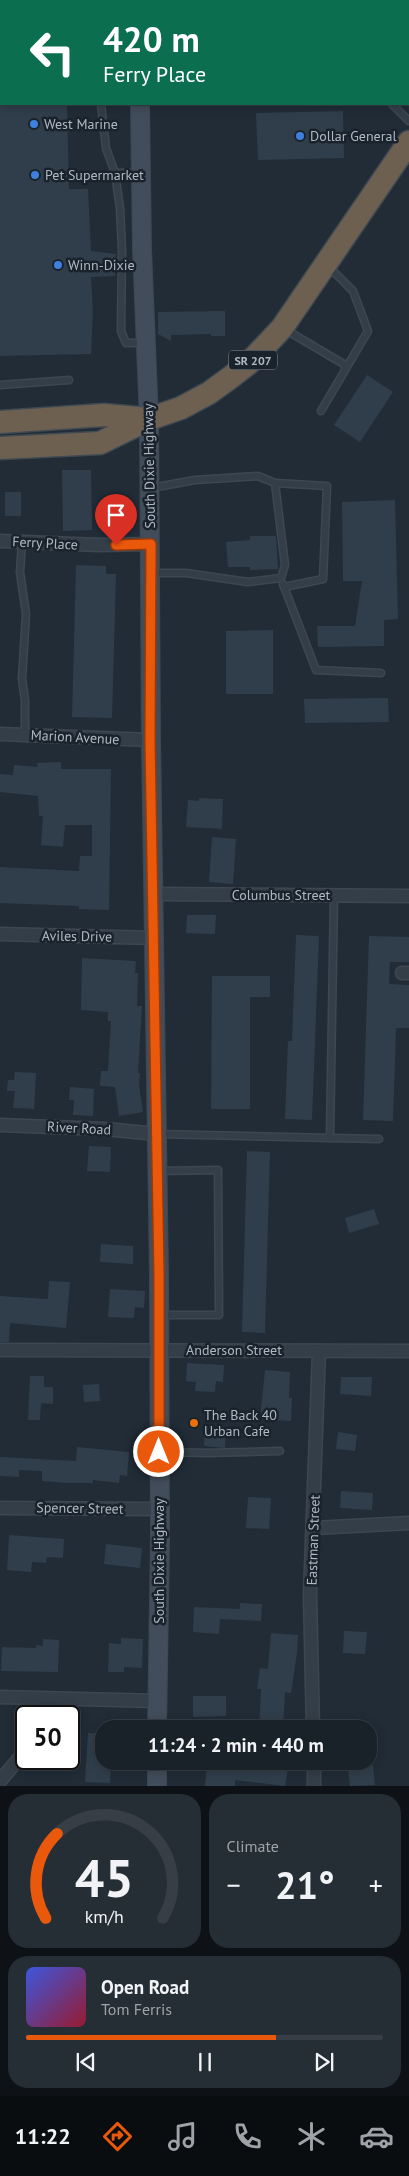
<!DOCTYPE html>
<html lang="en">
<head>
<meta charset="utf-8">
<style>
	body { margin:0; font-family:"PT Sans",sans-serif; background:#262e35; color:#f1f3f6; height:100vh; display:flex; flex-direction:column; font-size:19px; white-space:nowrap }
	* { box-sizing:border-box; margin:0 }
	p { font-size:16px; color:#9fa3a8 }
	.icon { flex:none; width:28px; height:28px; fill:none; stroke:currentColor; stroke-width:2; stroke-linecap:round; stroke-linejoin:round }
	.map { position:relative; height:1786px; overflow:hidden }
	.panel { display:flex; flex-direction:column; gap:8px; padding:8px; background:#0e1217; flex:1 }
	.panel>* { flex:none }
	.banner { position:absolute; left:0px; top:0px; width:410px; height:105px; box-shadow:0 2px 12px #0003,0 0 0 1px #373e46; background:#0b6e4f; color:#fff; overflow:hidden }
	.speed { position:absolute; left:15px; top:1705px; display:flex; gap:10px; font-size:25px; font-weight:700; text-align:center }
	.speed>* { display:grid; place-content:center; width:65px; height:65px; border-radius:50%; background:#192129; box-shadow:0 2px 12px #0003,0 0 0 1px #373e46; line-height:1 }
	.speed .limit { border:2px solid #111; border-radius:8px; background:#fff; color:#111 }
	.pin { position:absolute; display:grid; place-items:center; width:42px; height:42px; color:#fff; margin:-51px -21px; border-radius:50% 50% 50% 0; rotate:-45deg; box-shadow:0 0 5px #0007 }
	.pin .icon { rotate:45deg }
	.me { position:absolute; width:55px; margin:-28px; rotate:0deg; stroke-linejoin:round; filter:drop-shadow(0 0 4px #0008) }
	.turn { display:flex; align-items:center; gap:18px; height:105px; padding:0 20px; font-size:22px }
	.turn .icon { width:65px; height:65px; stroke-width:2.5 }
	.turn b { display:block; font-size:35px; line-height:42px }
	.big { font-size:38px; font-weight:700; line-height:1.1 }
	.panel .widget { flex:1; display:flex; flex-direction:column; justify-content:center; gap:8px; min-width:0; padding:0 18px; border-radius:20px; background:#262e35 }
	.panel .dial { align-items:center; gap:0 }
	.dial svg { height:130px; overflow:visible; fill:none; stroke:#373e46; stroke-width:7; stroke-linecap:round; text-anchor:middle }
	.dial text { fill:#f1f3f6; stroke:none }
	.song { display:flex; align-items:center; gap:15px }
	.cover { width:60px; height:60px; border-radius:8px; background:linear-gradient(135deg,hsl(230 70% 55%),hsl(350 70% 35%)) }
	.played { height:5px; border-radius:2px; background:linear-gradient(90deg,#ea580c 70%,#373e46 70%) }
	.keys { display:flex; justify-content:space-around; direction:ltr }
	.heat { display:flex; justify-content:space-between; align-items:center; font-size:28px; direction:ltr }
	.panel .tiles { flex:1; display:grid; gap:8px; grid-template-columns:1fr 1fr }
	.widget:last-child { grid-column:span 2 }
	.trip { position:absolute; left:95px; top:1720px; width:282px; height:50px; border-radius:20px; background:#192129; box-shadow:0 2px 12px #0003,0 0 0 1px #373e46; font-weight:700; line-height:50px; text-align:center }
	.tab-bar { display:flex; height:80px; justify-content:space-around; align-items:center; background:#0a0d10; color:#9fa3a8 }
	.tab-bar .icon { width:35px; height:35px }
	.tab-bar .current { color:#ea580c }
	.tab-bar b { font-size:22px; color:#f1f3f6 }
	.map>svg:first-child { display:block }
	.building { fill:#303e4b }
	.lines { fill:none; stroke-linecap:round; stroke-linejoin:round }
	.lane-casing { stroke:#3d4751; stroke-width:9 }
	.street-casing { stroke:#3d4751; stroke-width:15 }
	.secondary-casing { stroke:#3d4751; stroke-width:20 }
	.highway-casing { stroke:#3e4952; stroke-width:25 }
	.lane { stroke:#343e48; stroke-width:6 }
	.street { stroke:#343e48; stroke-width:12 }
	.secondary { stroke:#424d5b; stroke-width:18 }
	.highway { stroke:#6e6051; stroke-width:22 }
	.route-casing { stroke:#983908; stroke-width:12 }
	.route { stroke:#ea580c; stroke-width:9 }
	.shop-dot { fill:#3f7fe0; stroke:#1a232c; stroke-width:2 }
	.food-dot { fill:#e8710a; stroke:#1a232c; stroke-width:2 }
	.labels { text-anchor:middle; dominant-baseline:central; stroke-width:5; stroke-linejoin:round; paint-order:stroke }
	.shield { fill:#1a232c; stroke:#828c96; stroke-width:1 }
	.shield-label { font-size:12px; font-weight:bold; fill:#aeb9c4 }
	.poi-label { font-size:14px; fill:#aeb9c4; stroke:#1a232c; text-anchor:start }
	.street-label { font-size:14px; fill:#aeb9c4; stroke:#1a232c }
</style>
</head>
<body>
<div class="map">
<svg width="409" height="1786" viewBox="0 0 409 1786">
	<rect width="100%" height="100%" fill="#212c37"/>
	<g class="building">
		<polygon points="0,104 67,104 69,189 88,189 91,251 116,254 115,276 91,277 93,312 91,354 0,356"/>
		<polygon points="343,111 344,158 258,160 256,113"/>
		<polygon points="225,311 225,336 211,336 211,334 171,335 171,341 158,334 158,312"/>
		<polygon points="367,375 393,392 360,442 334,425"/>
		<polygon points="62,470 91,470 92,530 63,531"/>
		<rect x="5" y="492" width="16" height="24"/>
		<polygon points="395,500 398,619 384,620 384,646 318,647 317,626 355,626 362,581 343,581 342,502"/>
		<polygon points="250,536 276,536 278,569 250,570 250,567 228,567 226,542 250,540"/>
		<polygon points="76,565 106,566 106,574 116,574 112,718 72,717"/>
		<polygon points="273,630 273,694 226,694 226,631"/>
		<polygon points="388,698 389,722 305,723 304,699"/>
		<polygon points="61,762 61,769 111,769 109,910 79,909 79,906 0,903 0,867 79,871 80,856 92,856 92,825 65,825 63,847 41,845 43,816 39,816 38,796 0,792 0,774 13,775 14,765 38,767 37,763"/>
		<polygon points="199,798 223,799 222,829 186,827 188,800 199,801"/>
		<polygon points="212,837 236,839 233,884 209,882"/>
		<polygon points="187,915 216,915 215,934 186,933"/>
		<polygon points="296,935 319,936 312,1120 285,1119 288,1041 292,1041"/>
		<polygon points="369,936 409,937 409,962 390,962 389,984 409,985 409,1028 396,1028 393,1121 363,1120"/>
		<polygon points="82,958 136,961 135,973 138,973 137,1006 142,1006 138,1073 140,1073 139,1085 143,1112 119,1116 115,1087 100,1086 101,1071 108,1071 111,1021 108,1021 108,1012 81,1010"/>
		<polygon points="212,976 270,976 270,997 250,997 250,1109 211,1109"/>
		<polygon points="15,1072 36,1073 34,1109 13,1108 15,1091 7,1091 8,1080 14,1080"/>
		<polygon points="70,1087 94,1089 93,1116 73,1115 74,1100 69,1100"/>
		<polygon points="89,1146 111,1147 110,1172 87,1171"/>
		<polygon points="247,1151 270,1152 265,1333 242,1332"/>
		<polygon points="374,1209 379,1224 349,1233 345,1218"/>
		<polygon points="101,1244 133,1246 133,1264 100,1262"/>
		<polygon points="49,1281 70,1282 66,1328 10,1323 9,1342 0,1342 0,1296 48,1299"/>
		<polygon points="110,1289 145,1291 144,1308 135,1307 134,1318 108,1317"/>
		<polygon points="187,1363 224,1365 223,1382 216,1381 215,1392 195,1391 196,1382 186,1381"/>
		<polygon points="265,1370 290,1372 289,1398 292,1398 291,1421 260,1419"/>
		<polygon points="30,1376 44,1376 44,1387 53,1387 53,1404 41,1403 40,1420 28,1420"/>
		<polygon points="341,1377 372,1377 371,1396 340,1394"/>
		<polygon points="99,1384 100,1401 84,1402 83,1385"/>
		<polygon points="205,1426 226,1428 225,1448 204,1446"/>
		<polygon points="338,1432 357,1435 355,1451 336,1449"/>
		<polygon points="77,1447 129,1452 127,1476 120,1475 119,1483 93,1480 93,1483 67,1483 42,1481 42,1471 19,1470 19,1477 0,1476 0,1457 76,1461"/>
		<polygon points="341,1491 373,1493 372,1510 340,1508"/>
		<polygon points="248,1497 271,1498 269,1529 246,1528"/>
		<polygon points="9,1535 64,1539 63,1558 47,1557 46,1563 32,1562 31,1572 7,1570"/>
		<polygon points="106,1544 142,1548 140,1568 104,1564"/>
		<polygon points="240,1603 262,1604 261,1621 220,1619 219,1634 193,1632 194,1607 240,1609"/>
		<polygon points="344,1631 367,1632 365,1654 343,1653"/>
		<polygon points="271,1633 298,1635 297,1653 291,1693 285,1692 283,1729 259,1729 261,1689 257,1689 260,1668 268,1669"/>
		<polygon points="121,1638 143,1639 142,1668 124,1667 124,1672 108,1672 109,1643 121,1644"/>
		<polygon points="43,1639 59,1640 58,1672 1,1671 2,1647 36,1648 36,1645 43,1646"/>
		<polygon points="193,1696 226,1696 226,1716 193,1717"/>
		<polygon points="88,1733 104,1734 104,1761 111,1761 110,1783 85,1782"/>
		<polygon points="207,1762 257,1766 257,1764 288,1768 285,1786 235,1780 235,1786 205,1786"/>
		<polygon points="373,1765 375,1785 350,1786 348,1769"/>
	</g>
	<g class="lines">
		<g class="lane-casing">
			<g id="lane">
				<polyline points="41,1 41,0"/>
				<polyline points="101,104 106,148 115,173 120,208 122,250 121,331 126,343 144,343"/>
				<polyline points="392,104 409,121"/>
				<polyline points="115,173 139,172"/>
				<polyline points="286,330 347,366"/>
				<polyline points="0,385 69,380"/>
				<polyline points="321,411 368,331 353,291 328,266"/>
				<polyline points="275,483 327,486 323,579 284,587"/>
				<polyline points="151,488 195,480 258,476 275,483 285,565 281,578 248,582 186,573 152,573"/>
				<polyline points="22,542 20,572 26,614 22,679 25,700 25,735"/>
				<polyline points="283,584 316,670 381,673"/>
				<polyline points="158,1134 379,1139"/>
				<polyline points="330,1138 334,895"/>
				<polyline points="159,1171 218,1170 219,1315 159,1315"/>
				<polyline points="162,1452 207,1453 280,1451"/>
			</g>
		</g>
		<g class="street-casing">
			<g id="street">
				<polyline points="0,0 6,1"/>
				<polyline points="359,1 359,0"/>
				<polyline points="0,541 99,545 151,544"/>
				<polyline points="0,734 151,740"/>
				<polyline points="153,894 409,896"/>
				<polyline points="0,934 154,938"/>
				<polyline points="402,973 409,973"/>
				<polyline points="0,1125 105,1129 157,1134"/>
				<polyline points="0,1350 409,1351"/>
				<polyline points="0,1508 160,1509"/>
				<polyline points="314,1528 409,1523"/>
				<polyline points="0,1697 158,1701"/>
				<polyline points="55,1716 69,1700"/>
				<polyline points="313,1729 310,1595 319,1351"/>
				<polyline points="314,1761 314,1786"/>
				<polyline points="0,1781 26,1750"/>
			</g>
		</g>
		<g class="secondary-casing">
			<g id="secondary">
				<polyline points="141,1 141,0"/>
				<polyline points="140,104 142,249 149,419 151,740 159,1275 160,1540 157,1729"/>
				<polyline points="157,1786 157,1761"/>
			</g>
		</g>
		<g class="highway-casing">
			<g id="highway">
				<polyline points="0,422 104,415 148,419"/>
				<polyline points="0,448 100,443 149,419 181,408 209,393 231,377 249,363 282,328 409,142"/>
			</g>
		</g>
		<use href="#lane" class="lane"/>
		<use href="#street" class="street"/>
		<use href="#secondary" class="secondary"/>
		<use href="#highway" class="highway"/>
	</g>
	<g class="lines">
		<g class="route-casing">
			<polyline id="route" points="116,545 151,544 150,740 159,1275 159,1452"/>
		</g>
		<use href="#route" class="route"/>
	</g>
	<g class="shop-dot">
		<circle cx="34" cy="124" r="5"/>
		<circle cx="300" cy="136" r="5"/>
		<circle cx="35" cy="175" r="5"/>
		<circle cx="58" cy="265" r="5"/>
	</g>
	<circle class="food-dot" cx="194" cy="1423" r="5"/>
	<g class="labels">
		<rect class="shield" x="229" y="350.5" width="48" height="19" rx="4"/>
		<g class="shield-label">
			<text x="253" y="360">SR 207</text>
		</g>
		<g class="poi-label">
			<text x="44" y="124">West Marine</text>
			<text x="310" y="136">Dollar General</text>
			<text x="45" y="175">Pet Supermarket</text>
			<text x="68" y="265">Winn-Dixie</text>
			<text x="204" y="1415">The Back 40<tspan x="204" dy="16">Urban Cafe</tspan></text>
		</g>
		<g class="street-label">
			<text transform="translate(149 466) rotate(-91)">South Dixie Highway</text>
			<text transform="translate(45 543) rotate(3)">Ferry Place</text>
			<text transform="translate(75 737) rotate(3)">Marion Avenue</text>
			<text x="281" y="895">Columbus Street</text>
			<text transform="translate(77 936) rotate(1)">Aviles Drive</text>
			<text transform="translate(79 1128) rotate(3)">River Road</text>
			<text x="234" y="1350">Anderson Street</text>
			<text transform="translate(80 1508) rotate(1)">Spencer Street</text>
			<text transform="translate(313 1540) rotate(-88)">Eastman Street</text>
			<text transform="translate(159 1561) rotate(-90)">South Dixie Highway</text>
		</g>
	</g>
</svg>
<div class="speed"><div class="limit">50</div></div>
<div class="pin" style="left:116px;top:545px;background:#d93025"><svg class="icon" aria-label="arrive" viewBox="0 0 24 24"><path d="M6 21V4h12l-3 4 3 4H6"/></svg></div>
<svg class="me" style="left:159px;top:1452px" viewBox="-20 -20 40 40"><circle r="17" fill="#ea580c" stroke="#fff" stroke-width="3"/><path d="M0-11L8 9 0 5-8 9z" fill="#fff"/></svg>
<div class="trip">11:24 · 2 min · 440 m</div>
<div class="banner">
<div class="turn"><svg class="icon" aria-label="left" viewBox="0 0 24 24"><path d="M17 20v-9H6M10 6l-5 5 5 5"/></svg><div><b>420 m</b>Ferry Place</div></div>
</div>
</div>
<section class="panel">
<div class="tiles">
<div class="widget dial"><svg viewBox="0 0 100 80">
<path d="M14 69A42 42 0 1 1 86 69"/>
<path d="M14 69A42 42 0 0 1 21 17" stroke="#ea580c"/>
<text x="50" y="56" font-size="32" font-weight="700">45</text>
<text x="50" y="72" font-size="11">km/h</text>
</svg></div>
<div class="widget"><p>Climate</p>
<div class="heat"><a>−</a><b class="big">21°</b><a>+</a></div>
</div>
<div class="widget">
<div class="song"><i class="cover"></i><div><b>Open Road</b><p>Tom Ferris</p></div></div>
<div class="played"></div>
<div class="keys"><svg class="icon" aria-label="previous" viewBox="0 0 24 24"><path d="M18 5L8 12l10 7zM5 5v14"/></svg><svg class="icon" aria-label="pause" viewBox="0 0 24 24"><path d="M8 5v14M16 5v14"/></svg><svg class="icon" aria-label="next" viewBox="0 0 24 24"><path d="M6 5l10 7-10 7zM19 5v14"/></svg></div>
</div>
</div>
</section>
<nav class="tab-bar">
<b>11:22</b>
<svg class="icon current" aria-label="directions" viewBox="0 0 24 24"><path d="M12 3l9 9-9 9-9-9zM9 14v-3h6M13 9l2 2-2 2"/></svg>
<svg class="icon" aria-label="music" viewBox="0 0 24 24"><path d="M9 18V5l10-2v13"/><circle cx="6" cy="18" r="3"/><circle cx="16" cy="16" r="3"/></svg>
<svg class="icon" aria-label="phone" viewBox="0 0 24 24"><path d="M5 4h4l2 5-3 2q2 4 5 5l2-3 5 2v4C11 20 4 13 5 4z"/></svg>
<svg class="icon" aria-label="climate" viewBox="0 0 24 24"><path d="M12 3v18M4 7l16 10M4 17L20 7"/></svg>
<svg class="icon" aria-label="car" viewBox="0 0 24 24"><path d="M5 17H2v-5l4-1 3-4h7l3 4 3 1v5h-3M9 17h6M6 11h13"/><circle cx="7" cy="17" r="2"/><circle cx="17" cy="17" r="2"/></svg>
</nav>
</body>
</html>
